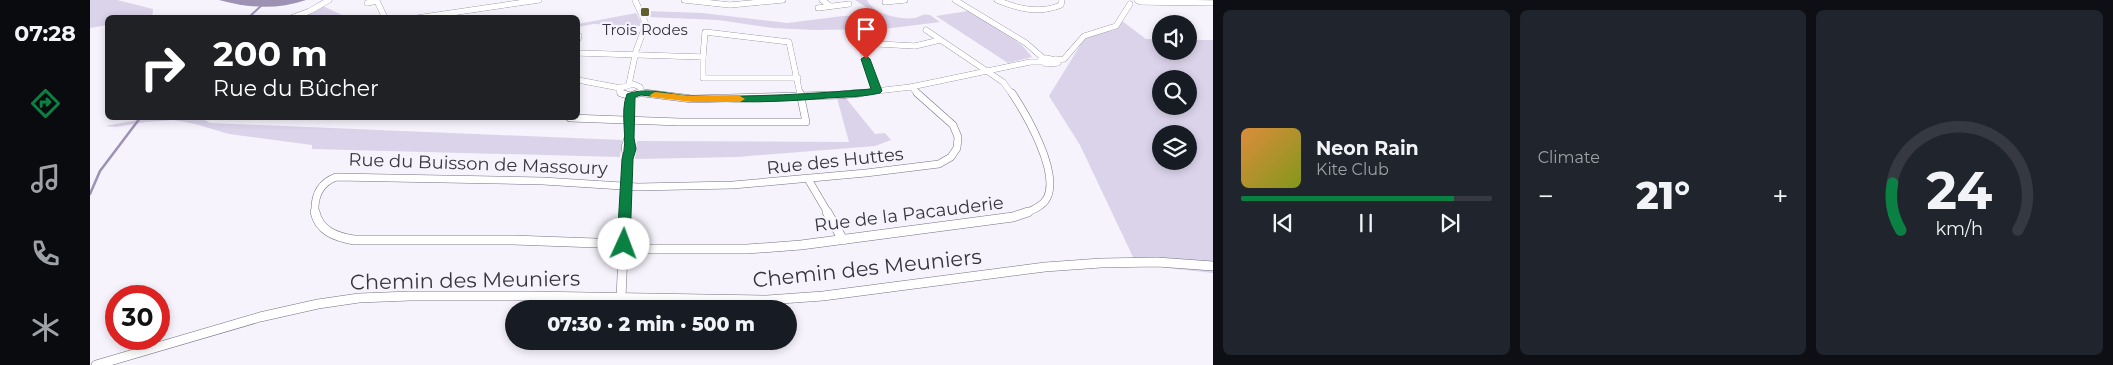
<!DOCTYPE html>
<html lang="en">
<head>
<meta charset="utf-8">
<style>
	body { margin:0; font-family:Montserrat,sans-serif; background:#20242c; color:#f1f3f6; height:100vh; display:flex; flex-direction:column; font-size:19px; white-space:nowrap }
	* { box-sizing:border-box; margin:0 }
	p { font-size:16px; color:#9ea1a6 }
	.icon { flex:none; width:28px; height:28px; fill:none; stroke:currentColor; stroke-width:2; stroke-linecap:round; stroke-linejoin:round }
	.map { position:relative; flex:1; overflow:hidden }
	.panel { display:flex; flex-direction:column; gap:10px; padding:10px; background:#0d0f14; width:900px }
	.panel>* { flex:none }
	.guide { position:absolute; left:15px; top:15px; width:475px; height:105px; border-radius:8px; box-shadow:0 2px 8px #0003; background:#202124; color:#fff; overflow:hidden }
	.controls { position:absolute; left:1062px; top:15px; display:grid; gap:10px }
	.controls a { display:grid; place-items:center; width:45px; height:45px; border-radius:50%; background:#171b24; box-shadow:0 2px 8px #0003; font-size:25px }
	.speed { position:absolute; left:15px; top:285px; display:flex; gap:10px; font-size:25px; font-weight:700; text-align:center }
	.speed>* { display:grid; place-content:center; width:65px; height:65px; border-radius:50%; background:#171b24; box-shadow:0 2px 8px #0003; line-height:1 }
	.speed .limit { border:8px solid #d22; background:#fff; color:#111 }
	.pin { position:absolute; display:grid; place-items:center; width:42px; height:42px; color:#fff; margin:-51px -21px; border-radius:50% 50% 50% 0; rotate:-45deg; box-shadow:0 0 5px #0007 }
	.pin .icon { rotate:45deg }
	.me { position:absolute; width:55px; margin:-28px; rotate:2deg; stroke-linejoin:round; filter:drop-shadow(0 0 4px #0008) }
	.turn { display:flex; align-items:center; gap:18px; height:105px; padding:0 25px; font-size:22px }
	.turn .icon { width:65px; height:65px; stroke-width:2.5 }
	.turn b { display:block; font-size:35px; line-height:42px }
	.big { font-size:38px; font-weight:800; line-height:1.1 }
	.panel .tile { flex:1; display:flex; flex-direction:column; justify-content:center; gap:8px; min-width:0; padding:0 18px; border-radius:8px; background:#20242c }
	.panel .dial { align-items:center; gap:0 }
	.dial svg { height:130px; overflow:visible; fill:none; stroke:#363941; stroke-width:7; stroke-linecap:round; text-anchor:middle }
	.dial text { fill:#f1f3f6; stroke:none }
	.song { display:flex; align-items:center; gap:15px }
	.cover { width:60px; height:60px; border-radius:8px; background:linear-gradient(135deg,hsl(30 70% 55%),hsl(70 70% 35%)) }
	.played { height:5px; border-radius:2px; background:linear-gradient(90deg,#0b8043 85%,#363941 85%) }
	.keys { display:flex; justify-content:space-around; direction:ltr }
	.heat { display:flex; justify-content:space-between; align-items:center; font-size:28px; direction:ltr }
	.panel .tiles { flex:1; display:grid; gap:10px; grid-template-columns:repeat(3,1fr) }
	.trip { position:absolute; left:415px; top:300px; width:292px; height:50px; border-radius:25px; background:#171b24; box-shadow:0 2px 8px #0003; font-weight:800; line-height:50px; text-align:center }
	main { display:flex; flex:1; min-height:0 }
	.tab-bar { display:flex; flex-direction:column; width:90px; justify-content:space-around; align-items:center; background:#090b0e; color:#9ea1a6 }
	.tab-bar .icon { width:35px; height:35px }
	.tab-bar .active { color:#0b8043 }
	.tab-bar b { font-size:22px; color:#f1f3f6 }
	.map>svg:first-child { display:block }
	.green { fill:#dad3ea; fill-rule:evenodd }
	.water { fill:#9d92b4 }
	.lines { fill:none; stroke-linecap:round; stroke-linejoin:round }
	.stream-far1 { stroke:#9d92b4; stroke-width:2 }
	.stream { stroke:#9d92b4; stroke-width:2.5 }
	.minor-far2-casing { stroke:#777185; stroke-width:6 }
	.minor-far1-casing { stroke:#777185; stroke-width:8 }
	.minor-casing { stroke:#777185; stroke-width:10 }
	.minor-far2 { stroke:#fff; stroke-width:5.5 }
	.minor-far1 { stroke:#fff; stroke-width:7 }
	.minor { stroke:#fff; stroke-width:9 }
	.route { fill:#0b8043; stroke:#07532c }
	.slow { fill:#f59e0b }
	.poi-dot { fill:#5f602d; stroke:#f6f3fc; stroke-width:2 }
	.labels { text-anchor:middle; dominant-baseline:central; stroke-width:4.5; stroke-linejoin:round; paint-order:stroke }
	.far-poi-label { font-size:15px; fill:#37353d; stroke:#f6f3fc }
	.street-label { font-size:18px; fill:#37353d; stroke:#f6f3fc }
	.near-street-label { font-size:21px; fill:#37353d; stroke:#f6f3fc }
</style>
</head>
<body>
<main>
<nav class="tab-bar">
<b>07:28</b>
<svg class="icon active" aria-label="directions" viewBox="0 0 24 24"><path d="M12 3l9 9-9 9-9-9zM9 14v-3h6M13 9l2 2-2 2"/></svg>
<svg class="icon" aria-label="music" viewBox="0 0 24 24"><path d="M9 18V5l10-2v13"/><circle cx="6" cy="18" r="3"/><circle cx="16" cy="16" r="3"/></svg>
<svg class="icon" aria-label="phone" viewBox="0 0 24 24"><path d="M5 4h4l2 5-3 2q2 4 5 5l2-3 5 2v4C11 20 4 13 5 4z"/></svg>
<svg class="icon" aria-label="climate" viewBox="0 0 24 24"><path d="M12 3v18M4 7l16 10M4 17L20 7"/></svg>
</nav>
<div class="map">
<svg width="1123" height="365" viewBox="0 0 1123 365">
	<rect width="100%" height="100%" fill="#f6f3fc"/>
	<g class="green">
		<polygon points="0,0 27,0 63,9 62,17 18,18 17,25 0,28"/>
		<path d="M765,0h12c6,14 33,20 47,18 6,-1 9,-5 16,-3 3,2 7,5 10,7l-56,7 -69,1 -42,-2 -55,-8 -70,-3 -2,-6 56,2 85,10 56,-7 31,-1 1,-2z"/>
		<polygon points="233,6 256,17 226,17 216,14"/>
		<polygon points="878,11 932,45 942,57 918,63 846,16"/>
		<polygon points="546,13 551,22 550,26 503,24 488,27 488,24"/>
		<path d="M1032,21l24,18h15v12h28v-11h24v233l-45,-5 -34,-9 -54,-114 -31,-49 37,-60 29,-6zM1071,79h28v27h-28zM1071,134h28v27h-28z"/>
		<polygon points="755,97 785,134 795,133 801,140 785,146 647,157 545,159 547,141 759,142 747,98"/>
		<polygon points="58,118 118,118 115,120 120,123 532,140 530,157 222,149 222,145 139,134 105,124 84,120 56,122 26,127 15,126"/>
	</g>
	<path class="water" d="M129,0h87c-29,10 -58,8 -87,0z"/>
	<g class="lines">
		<polyline class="stream-far1" points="158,18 172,5"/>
		<polyline class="stream" points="0,194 10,171 50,118"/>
		<g class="minor-far2-casing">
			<g id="minor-far2">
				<polyline points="594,0 640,5 693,0"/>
				<polyline points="732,0 740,6"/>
				<polyline points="865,0 936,43 953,58"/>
				<path d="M907,0c21,9 42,14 64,5l1,-5"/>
				<polyline points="1047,0 1051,2 1123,3"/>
				<polyline points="795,2 815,0"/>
				<polyline points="277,3 287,1 295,18"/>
				<polyline points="728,8 759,4"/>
				<polyline points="201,18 220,11 239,0"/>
				<polyline points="327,18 449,0"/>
				<polyline points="836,30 913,82 922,94"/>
				<polyline points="488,39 489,36"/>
				<polyline points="488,53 613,57 613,78 708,78"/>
				<polyline points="613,57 615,32 699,42 710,94"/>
				<polygon points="956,58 965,60 968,63 956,64 951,59"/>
				<polyline points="965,60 974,59 994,36 1026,26 1040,4"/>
				<polyline points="488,80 530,88"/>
				<polyline points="539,84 546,51 556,24 545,0"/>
				<polyline points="821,87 829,94"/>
				<polyline points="787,91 770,43 825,46 850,40"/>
				<polyline points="550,92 564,94"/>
				<polyline points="532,94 529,91 530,88 543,84 550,87 551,91 547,94"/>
				<polyline points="760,94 821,87 940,62 953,62"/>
			</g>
		</g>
		<g class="minor-far1-casing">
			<g id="minor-far1">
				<polyline points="531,93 540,96 549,93"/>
				<polyline points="554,93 602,99 749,95 771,93"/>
				<path d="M922,93c14,21 48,79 35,105 -4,8 -14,12 -22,15"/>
				<polyline points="480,118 590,122 716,122 710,93"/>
				<polyline points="539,141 540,96"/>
				<polyline points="718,179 738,213"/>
				<path d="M225,213c-1,-17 5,-30 21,-36l207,4 95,6 95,-2 133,-12 73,-9 12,-7 6,-9 1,-11 -5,-12 -36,-32"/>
				<polyline points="535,213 537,159 535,147 538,138"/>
			</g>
		</g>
		<g class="minor-casing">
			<g id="minor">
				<path d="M225,212c4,19 21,25 39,28h159l111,4"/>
				<polyline points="737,212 753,240"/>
				<polyline points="533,249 657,249 711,245 923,217 938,212"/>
				<polyline points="531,297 535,212"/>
				<polyline points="6,365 170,317 228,304 269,298 320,296 441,296 677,300 733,296 955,267 1011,263 1067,262 1123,266"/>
			</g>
		</g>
		<use href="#minor-far2" class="minor-far2"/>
		<use href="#minor-far1" class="minor-far1"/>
		<use href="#minor" class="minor"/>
	</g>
	<path class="route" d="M776,56l4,3 12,32 -2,2c-17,4 -36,4 -53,5 -62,6 -124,5 -186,-3l-6,2 -1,41 2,11 -3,10 -3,85 -2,3h-9l-2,-3 5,-85c7,-20 -3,-45 5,-65 22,-8 45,2 68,2 59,1 118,-2 176,-7l-10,-30z"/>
	<polygon class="slow" points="565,92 602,96 650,96 655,99 650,102 602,102 561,97 560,95"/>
	<rect class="poi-dot" x="550" y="7" width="10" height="10" rx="2.5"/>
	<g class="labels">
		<g class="far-poi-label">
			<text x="555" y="29">Trois Rodes</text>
		</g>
		<g class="street-label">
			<text transform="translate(745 161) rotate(-6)">Rue des Huttes</text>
			<text transform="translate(388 164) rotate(2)">Rue du Buisson de Massoury</text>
			<text transform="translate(819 214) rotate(-7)">Rue de la Pacauderie</text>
		</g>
		<g class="near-street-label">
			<text transform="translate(777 268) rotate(-6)">Chemin des Meuniers</text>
			<text transform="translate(375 280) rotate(-1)">Chemin des Meuniers</text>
		</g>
	</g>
</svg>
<div class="controls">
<a><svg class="icon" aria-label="sound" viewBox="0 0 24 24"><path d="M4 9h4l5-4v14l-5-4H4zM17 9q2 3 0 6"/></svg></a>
<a><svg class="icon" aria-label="search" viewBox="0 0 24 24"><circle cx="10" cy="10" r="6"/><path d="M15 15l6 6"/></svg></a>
<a><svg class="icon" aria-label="layers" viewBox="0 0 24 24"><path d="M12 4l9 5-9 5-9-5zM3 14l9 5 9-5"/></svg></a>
</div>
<div class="speed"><div class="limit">30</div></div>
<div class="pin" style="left:776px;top:59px;background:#d93025"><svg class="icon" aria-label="arrive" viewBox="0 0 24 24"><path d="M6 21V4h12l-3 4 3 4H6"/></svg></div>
<svg class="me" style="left:534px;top:244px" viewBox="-20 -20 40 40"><circle r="19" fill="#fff"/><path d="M0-13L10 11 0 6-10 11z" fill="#0b8043"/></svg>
<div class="trip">07:30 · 2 min · 500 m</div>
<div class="guide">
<div class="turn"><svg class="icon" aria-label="right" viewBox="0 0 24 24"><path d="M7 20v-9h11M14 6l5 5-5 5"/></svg><div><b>200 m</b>Rue du Bûcher</div></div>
</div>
</div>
<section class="panel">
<div class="tiles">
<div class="tile">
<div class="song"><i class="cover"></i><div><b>Neon Rain</b><p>Kite Club</p></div></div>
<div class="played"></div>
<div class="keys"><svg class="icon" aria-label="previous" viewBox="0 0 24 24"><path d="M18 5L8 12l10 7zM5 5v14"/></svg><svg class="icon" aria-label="pause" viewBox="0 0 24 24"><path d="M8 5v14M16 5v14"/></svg><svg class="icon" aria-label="next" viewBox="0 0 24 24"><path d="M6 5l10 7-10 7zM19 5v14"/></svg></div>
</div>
<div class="tile"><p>Climate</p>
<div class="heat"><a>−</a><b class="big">21°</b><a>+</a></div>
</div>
<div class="tile dial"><svg viewBox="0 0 100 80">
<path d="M14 69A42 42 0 1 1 86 69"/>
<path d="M14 69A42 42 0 0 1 9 40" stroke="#0b8043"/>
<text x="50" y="56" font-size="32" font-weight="700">24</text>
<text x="50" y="72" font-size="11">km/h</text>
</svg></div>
</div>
</section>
</main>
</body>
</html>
